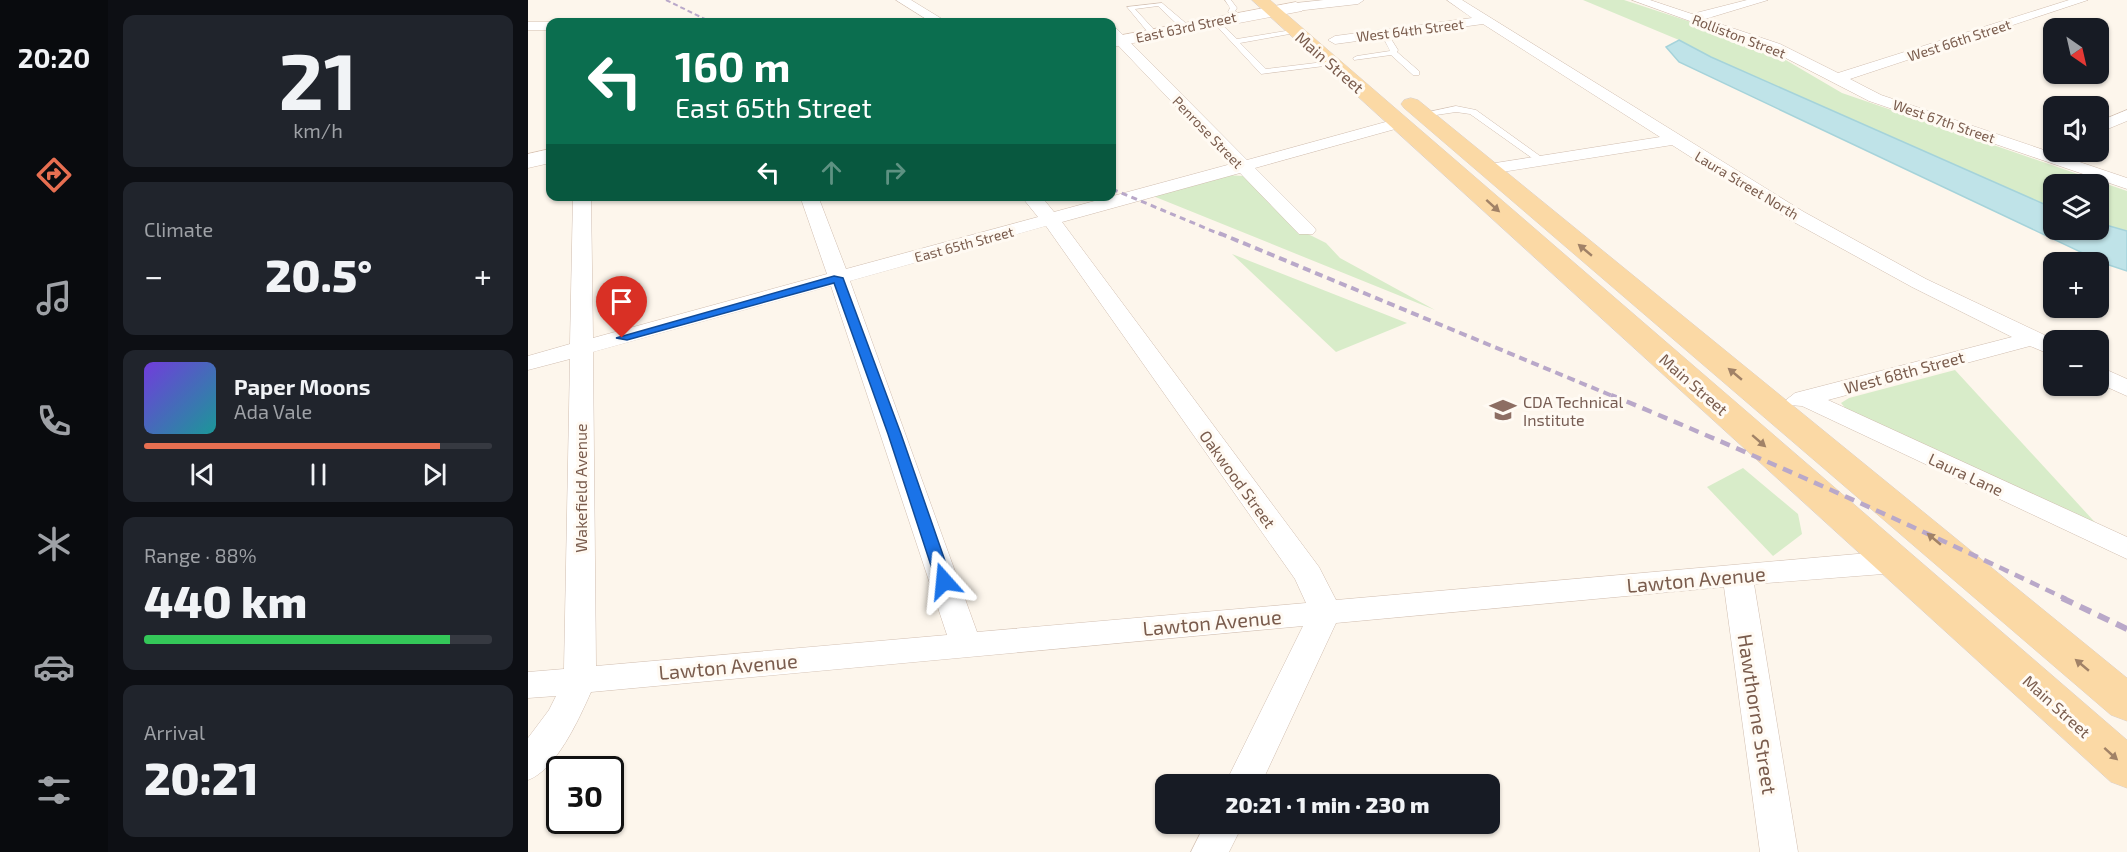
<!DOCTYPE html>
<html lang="en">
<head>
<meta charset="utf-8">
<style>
	body { margin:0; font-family:"Exo 2",sans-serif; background:#20242c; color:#f1f3f6; height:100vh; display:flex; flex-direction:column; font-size:22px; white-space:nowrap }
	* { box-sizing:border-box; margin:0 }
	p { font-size:20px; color:#9ea1a6 }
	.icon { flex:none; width:33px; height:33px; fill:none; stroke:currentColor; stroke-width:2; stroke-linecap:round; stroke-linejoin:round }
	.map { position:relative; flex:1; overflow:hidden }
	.side { display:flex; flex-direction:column; gap:15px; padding:15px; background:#0d0f14; width:420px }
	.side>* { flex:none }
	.banner { position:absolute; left:18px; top:18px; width:570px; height:183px; border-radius:12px; box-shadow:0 2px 4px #0004; background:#0b6e4f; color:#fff; overflow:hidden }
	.needle { width:39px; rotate:146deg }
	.fabs { position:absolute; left:1515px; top:18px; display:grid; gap:12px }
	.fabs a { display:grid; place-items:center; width:66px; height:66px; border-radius:12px; background:#171b24; box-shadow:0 2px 4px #0004; font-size:30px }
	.speed { position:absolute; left:18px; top:756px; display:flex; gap:12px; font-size:30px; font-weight:700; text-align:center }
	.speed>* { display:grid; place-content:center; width:78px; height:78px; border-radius:50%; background:#171b24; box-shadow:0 2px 4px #0004; line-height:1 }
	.speed .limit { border:3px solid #111; border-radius:9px; background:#fff; color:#111 }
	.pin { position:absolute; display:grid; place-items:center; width:51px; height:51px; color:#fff; margin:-62px -26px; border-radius:50% 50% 50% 0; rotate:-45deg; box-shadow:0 0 6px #0007 }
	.pin .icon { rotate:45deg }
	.me { position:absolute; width:66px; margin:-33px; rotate:342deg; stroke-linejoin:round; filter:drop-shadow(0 0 4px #0008) }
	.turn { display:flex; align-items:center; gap:21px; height:126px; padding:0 30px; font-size:27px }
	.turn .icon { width:78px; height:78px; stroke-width:2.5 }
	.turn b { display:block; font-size:42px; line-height:51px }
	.lanes { display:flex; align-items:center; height:57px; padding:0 30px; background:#0003; justify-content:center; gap:30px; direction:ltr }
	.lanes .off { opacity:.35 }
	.big { font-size:45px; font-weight:800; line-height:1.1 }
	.side .widget { flex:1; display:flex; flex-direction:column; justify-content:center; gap:9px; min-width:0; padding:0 21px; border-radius:12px; background:#20242c }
	.side .dial { align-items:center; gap:0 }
	.dial b { font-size:78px; line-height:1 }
	.song { display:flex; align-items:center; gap:18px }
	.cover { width:72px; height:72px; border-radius:9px; background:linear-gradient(135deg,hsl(260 70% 55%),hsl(180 70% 35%)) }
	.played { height:6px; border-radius:3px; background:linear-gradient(90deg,#e76f51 85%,#363941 85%) }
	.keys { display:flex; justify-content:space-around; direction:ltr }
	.heat { display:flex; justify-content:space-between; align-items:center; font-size:33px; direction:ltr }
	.charge { height:9px; border-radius:4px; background:linear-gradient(90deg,#34c759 88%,#363941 0) }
	.trip { position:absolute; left:627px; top:774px; width:345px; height:60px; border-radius:12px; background:#171b24; box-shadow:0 2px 4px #0004; font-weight:800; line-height:60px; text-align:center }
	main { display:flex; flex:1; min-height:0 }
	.tabs { display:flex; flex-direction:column; width:108px; justify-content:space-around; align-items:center; background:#090b0e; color:#9ea1a6 }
	.tabs .icon { width:42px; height:42px }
	.tabs .active { color:#e76f51 }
	.tabs b { font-size:27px; color:#f1f3f6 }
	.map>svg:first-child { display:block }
	.green { fill:#d8ecc9 }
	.water { fill:#bfe3e8; stroke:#a5d3da; stroke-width:1.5 }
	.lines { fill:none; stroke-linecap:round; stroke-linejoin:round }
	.lane-casing { stroke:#d1beb0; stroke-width:1 }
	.street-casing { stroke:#d1beb0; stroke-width:1 }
	.secondary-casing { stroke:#d6c0b0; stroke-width:1 }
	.primary-casing { stroke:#dad1cd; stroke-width:1 }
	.lane { fill:#fff; fill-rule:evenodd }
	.street { fill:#fff; fill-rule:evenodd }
	.secondary { fill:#fff; fill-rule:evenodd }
	.primary { fill:#fbd9a5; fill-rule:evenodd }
	.rail-far4 { stroke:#b9a8c9; stroke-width:2; stroke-dasharray:5 3; stroke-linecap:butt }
	.rail-far3 { stroke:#b9a8c9; stroke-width:3; stroke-dasharray:6 4.5; stroke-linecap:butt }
	.rail-far2 { stroke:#b9a8c9; stroke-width:4; stroke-dasharray:8 5; stroke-linecap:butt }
	.rail-far1 { stroke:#b9a8c9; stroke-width:4.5; stroke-dasharray:10 7; stroke-linecap:butt }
	.rail { stroke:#b9a8c9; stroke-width:6; stroke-dasharray:12 8; stroke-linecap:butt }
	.oneway { fill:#a18267 }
	.route { fill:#1a73e8; stroke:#114b97; stroke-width:1.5 }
	.labels { text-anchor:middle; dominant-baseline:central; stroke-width:6; stroke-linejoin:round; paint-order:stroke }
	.far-street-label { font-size:14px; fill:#7a5c4d; stroke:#fffaf3 }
	.street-label { font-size:16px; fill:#7a5c4d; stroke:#fffaf3 }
	.education-label { font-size:16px; fill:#785e54; stroke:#fffaf3; text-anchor:start }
	.near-street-label { font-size:20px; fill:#7a5c4d; stroke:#fffaf3 }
</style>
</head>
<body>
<main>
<nav class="tabs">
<b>20:20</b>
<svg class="icon active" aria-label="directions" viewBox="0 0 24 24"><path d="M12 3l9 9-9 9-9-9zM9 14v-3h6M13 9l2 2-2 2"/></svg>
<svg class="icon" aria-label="music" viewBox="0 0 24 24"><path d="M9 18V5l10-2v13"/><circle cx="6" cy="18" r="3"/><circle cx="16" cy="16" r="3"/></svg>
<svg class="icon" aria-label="phone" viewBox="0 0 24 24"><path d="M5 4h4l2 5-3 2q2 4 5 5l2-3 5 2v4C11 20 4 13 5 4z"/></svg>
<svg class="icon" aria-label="climate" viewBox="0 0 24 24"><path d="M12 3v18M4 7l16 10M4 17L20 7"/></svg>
<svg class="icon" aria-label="car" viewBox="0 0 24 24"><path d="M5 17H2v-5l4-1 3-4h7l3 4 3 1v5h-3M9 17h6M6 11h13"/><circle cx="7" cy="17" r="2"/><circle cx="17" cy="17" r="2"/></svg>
<svg class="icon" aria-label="filters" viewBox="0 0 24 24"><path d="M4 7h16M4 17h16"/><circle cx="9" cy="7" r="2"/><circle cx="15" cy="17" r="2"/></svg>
</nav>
<section class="side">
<div class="widget dial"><b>21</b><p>km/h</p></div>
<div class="widget"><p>Climate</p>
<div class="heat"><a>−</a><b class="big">20.5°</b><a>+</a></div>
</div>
<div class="widget">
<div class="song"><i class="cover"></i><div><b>Paper Moons</b><p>Ada Vale</p></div></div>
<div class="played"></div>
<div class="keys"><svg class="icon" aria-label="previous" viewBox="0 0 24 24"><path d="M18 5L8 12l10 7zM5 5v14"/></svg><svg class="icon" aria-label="pause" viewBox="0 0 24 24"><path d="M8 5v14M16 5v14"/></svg><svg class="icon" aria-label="next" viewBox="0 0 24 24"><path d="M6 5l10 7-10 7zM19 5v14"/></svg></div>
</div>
<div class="widget"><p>Range · 88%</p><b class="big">440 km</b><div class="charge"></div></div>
<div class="widget"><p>Arrival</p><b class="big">20:21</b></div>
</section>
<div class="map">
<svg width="1599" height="852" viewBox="0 0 1599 852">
	<rect width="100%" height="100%" fill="#fdf6ec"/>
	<g class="green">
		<polygon points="1055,0 1096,0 1163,22 1249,55 1314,93 1599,191 1599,231 1571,223 1570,184 1526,184 1525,208 1183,57 1151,40"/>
		<polygon points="699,175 715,176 766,227 798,243 812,258 907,310 625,196"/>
		<polygon points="704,254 879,323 808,352"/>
		<polygon points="1427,370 1575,531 1324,416 1313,403 1321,398"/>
		<polygon points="1215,468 1270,514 1274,534 1245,556 1179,487"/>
	</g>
	<polygon class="water" points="1151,40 1183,57 1525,208 1526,230 1570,230 1571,223 1599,231 1599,271 1578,264 1151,62 1138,47"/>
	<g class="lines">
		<g class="lane-casing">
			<g id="lane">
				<polygon points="697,0 703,0 709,8 707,11 713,15 713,17 700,12 702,8"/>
				<polygon points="634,3 660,25 660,29 654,29 630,6 607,9 630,34 623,36 599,7"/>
				<polygon points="685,20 689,20 709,39 770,29 770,33 767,33 712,43 738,69 804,61 808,63 804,65 733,74 685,22"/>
				<polygon points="852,31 858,31 870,50 869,52 891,71 891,75 885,75 863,55 826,60 825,58 829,56 862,51"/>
				<polygon points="928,106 948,110 1019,161 1011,163 942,114 928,112 895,117 891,114"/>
			</g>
		</g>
		<g class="street-casing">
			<g id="street">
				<polygon points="368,0 383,0 419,22 403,22"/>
				<polygon points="796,0 836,0 830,4 768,11 762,7 768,3"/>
				<polygon points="919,0 934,0 1276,212 1398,279 1527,340 1526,356 1502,346 1300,400 1599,537 1599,559 1274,406 1261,405 1258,400 1267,393 1484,337 1384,287 1262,220 1144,145 961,174 955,173 952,169 961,164 1132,137 955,24 807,44 800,40 807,36 944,18"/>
				<polygon points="1104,0 1122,0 1164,14 1219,0 1240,0 1177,19 1252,44 1310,73 1541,0 1560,0 1322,79 1353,95 1599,178 1599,189 1341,101 1242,50"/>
				<polygon points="0,22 24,22 22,30 0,30"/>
				<path d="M584,28l5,1 130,131 153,-42 8,5 -2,3 -151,42 58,58 3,4 -3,4h-14l-59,-61 -178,49 257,345 17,33 521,-46 39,-1 10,3 5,7 -5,7 -10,3 -142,11 44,268h-38l-36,-265 -388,36 -75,161h-36l78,-158 -712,66c-12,27 -35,78 -63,88v-42l21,-28 7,-14 -28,2v-26l36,-3 6,-310 -42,11v-14l42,-12 3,-148h18l2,142 234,-64 -27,-78h18l28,73 192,-52 -17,-21h20l13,16 177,-48 -119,-125zM518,226l249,353 11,24 -329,29 -127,-351zM303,286l116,349 -351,31 -3,-314z"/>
				<polygon points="1599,110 1599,121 1570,133 1570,122"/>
				<polygon points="1570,366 1599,379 1599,396 1570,383"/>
				<polygon points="677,824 715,824 701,852 663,852"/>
			</g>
		</g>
		<g class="secondary-casing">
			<g id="secondary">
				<polygon points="768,2 776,7 774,11 584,47 584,37"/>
				<polygon points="22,149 22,163 0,168 0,154"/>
			</g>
		</g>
		<g class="primary-casing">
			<g id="primary">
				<polygon points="724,0 742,0 1599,740 1599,788 1583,782"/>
				<polygon points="883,98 890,100 1599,678 1599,721 1583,715 876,108 873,104 876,100"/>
			</g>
		</g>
		<use href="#lane" class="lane"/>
		<use href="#street" class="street"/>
		<use href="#secondary" class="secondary"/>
		<use href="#primary" class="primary"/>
		<polyline class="rail-far4" points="138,0 183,22"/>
		<polyline class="rail-far3" points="584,189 694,235"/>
		<polyline class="rail-far2" points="691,233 1087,397"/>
		<path class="rail-far1" d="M1083,395c154,64 305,132 455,204"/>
		<polyline class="rail" points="1534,598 1599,629"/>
	</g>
	<defs><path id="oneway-solid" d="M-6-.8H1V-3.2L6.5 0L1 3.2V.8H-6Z" transform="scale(1.5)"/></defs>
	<g class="oneway">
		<use href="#oneway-solid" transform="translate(965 206) rotate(42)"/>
		<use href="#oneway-solid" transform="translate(1057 250) rotate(-140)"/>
		<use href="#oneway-solid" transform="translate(1207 374) rotate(-140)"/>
		<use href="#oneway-solid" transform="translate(1231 441) rotate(41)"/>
		<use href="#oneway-solid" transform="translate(1406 539) rotate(-140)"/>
		<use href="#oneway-solid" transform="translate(1554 665) rotate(-140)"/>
		<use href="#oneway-solid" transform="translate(1583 754) rotate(42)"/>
	</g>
	<polygon class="route" points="306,276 315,278 373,434 424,581 422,585 411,585 408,581 360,434 306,283 99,340 88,338"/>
	<defs>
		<g id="school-bare" transform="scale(2.07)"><path d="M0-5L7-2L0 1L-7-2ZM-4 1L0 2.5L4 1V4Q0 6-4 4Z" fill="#8d6e63" stroke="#fffaf3" stroke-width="2.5" paint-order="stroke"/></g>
	</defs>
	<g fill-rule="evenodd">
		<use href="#school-bare" x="975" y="410"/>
	</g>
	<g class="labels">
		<g class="far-street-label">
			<text transform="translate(658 27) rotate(-12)">East 63rd Street</text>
			<text transform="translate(882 30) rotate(-7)">West 64th Street</text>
			<text transform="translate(1211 36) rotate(21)">Rolliston Street</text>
			<text transform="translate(1431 40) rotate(-18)">West 66th Street</text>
			<text transform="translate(1416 121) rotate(19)">West 67th Street</text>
			<text transform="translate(680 132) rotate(46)">Penrose Street</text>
			<text transform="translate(1219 185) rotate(31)">Laura Street North</text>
			<text transform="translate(436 244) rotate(-15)">East 65th Street</text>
		</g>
		<g class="street-label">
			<text transform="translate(802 62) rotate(41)">Main Street</text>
			<text transform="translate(1376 372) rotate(-15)">West 68th Street</text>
			<text transform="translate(1166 384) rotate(41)">Main Street</text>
			<text transform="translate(1438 474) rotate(25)">Laura Lane</text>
			<text transform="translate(710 479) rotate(54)">Oakwood Street</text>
			<text transform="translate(52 488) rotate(-90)">Wakefield Avenue</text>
			<text transform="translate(1529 706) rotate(42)">Main Street</text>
		</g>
		<g class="education-label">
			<text x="995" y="401">CDA Technical<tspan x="995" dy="18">Institute</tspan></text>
		</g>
		<g class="near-street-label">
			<text transform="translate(1168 579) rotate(-5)">Lawton Avenue</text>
			<text transform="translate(684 622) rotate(-5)">Lawton Avenue</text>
			<text transform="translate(200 666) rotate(-5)">Lawton Avenue</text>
			<text transform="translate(1230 714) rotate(81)">Hawthorne Street</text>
		</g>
	</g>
</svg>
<div class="fabs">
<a><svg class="needle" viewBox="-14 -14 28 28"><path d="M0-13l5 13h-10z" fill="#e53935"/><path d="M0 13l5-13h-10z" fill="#9ea1a6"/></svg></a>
<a><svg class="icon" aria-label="sound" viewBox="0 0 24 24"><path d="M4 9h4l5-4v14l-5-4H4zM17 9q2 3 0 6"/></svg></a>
<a><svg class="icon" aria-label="layers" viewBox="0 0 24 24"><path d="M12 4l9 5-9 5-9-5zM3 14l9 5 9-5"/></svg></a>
<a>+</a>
<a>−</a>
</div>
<div class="speed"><div class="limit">30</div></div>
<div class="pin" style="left:94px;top:338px;background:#d93025"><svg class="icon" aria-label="arrive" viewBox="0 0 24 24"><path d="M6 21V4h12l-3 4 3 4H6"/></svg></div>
<svg class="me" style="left:416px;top:581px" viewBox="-20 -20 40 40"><path d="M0-17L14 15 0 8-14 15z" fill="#1a73e8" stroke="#fff" stroke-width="4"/></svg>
<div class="trip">20:21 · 1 min · 230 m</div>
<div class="banner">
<div class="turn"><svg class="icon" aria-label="left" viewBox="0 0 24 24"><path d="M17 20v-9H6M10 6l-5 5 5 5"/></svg><div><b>160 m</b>East 65th Street</div></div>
<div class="lanes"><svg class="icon" aria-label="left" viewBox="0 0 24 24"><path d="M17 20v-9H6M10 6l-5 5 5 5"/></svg><svg class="icon off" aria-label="ahead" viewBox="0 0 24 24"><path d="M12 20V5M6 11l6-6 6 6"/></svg><svg class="icon off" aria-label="right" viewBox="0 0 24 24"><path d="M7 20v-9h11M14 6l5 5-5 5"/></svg></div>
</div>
</div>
</main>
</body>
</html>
